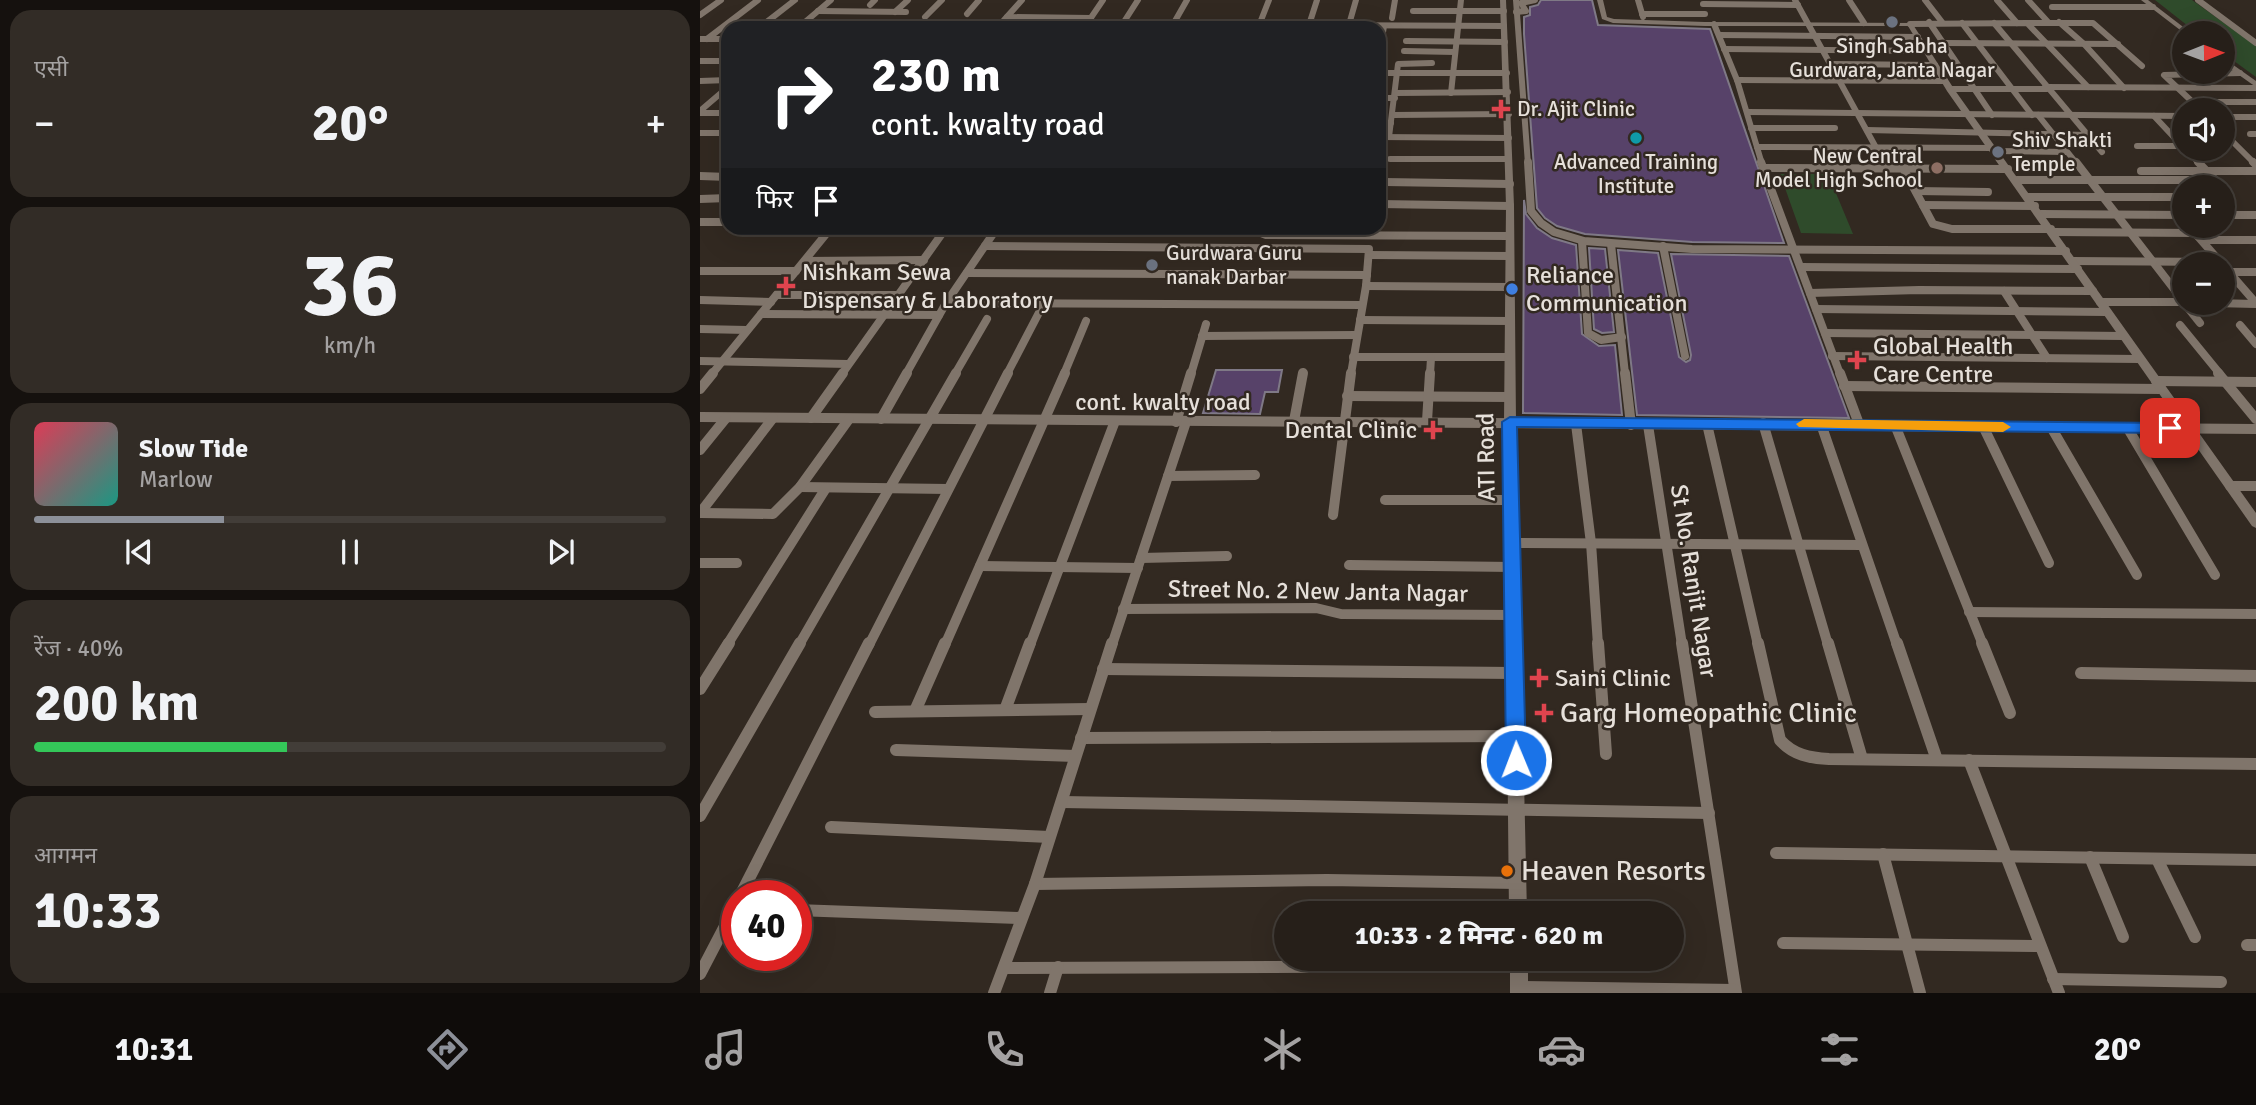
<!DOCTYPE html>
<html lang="hi">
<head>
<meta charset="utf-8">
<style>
	body { margin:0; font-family:Signika,"Noto Sans Devanagari",sans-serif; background:#322c26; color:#f1f3f6; height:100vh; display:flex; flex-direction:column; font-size:26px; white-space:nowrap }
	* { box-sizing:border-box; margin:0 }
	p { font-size:23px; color:#a4a2a2 }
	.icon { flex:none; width:38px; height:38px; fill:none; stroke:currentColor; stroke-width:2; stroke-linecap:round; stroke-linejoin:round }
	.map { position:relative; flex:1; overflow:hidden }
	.panel { display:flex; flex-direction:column; gap:10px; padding:10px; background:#15110e; width:700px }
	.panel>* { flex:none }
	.guide { position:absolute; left:21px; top:21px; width:665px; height:214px; border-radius:21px; box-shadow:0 7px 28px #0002,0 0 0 2px #423d38; background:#202124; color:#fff; overflow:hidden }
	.needle { width:46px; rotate:89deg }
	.buttons { position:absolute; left:1472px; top:21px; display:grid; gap:14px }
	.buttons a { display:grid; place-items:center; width:63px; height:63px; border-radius:50%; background:#261f19; box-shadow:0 7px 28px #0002,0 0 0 2px #423d38; font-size:35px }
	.speed { position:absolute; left:21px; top:880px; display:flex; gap:14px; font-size:35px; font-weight:700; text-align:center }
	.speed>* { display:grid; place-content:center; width:91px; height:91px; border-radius:50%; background:#261f19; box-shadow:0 7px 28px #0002,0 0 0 2px #423d38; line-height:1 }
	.speed .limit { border:10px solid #d22; background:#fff; color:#111 }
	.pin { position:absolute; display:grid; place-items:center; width:60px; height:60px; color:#fff; margin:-30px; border-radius:14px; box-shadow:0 4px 10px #0006 }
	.me { position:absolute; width:77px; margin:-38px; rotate:359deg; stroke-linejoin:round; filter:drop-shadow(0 0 5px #0008) }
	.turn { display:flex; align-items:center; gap:24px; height:147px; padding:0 35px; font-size:32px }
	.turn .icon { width:91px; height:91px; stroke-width:2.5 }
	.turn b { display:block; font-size:49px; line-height:60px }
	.then { display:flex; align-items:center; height:66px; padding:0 35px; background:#0003; gap:14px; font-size:26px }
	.big { font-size:52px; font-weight:800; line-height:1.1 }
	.panel .widget { flex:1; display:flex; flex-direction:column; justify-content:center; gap:10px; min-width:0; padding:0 24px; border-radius:21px; background:#322c26 }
	.panel .dial { align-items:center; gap:0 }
	.dial b { font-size:91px; line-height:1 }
	.song { display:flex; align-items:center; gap:21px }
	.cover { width:84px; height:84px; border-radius:10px; background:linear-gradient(135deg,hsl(350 70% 55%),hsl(170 70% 35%)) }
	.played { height:7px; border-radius:4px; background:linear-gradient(90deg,#8c9099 30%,#423d38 30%) }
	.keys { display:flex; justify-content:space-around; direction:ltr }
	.heat { display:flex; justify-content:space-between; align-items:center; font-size:38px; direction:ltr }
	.charge { height:10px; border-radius:5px; background:linear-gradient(90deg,#34c759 40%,#423d38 0) }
	.trip { position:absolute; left:574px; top:901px; width:410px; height:70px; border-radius:35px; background:#261f19; box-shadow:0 7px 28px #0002,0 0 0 2px #423d38; font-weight:800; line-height:70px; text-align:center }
	.tab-bar { display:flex; height:112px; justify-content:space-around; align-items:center; background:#0f0c0a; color:#a4a2a2 }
	.tab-bar .icon { width:49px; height:49px }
	.tab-bar .on { color:#8c9099 }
	.tab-bar b { font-size:32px; color:#f1f3f6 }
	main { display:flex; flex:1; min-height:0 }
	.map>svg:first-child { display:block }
	.green { fill:#2f4b2b }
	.building { fill:#574269; stroke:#7f7986; stroke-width:2 }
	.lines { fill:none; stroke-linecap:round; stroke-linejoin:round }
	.minor-far3 { stroke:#80756b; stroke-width:6 }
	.minor-far2 { stroke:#80756b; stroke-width:8 }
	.minor-far1 { stroke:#80756b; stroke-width:10 }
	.minor { stroke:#80756b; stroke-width:12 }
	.tertiary { fill:#80756b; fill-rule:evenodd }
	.route { fill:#1a73e8; stroke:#114b97; stroke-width:2 }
	.slow { fill:#f59e0b }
	.worship-dot { fill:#6b7280; stroke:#322921; stroke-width:2.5 }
	.health-dot { fill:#e0444e; stroke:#322921; stroke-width:2.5 }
	.culture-dot { fill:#0f9aa8; stroke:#322921; stroke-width:2.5 }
	.education-dot { fill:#8d6e63; stroke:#322921; stroke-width:2.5 }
	.shop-dot { fill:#3f7fe0; stroke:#322921; stroke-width:2.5 }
	.food-dot { fill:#e8710a; stroke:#322921; stroke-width:2.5 }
	.labels { text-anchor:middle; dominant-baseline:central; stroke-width:5; stroke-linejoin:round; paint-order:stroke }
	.far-poi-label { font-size:21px; fill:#e6e0da; stroke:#322921; text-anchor:start }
	.poi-label { font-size:24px; fill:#e6e0da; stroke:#322921; text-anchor:start }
	.street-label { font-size:24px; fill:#e6e0da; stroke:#322921 }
	.near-poi-label { font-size:28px; fill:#e6e0da; stroke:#322921; text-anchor:start }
</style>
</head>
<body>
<main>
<section class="panel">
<div class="widget"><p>एसी</p>
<div class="heat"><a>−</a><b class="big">20°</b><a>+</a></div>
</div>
<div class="widget dial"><b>36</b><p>km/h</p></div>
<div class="widget">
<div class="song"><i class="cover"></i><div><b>Slow Tide</b><p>Marlow</p></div></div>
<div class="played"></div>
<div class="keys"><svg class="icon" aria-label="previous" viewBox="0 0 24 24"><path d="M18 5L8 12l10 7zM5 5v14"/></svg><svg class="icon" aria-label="pause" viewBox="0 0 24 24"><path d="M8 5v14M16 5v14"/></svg><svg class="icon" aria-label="next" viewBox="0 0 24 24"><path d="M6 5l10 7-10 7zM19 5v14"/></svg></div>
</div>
<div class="widget"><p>रेंज · 40%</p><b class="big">200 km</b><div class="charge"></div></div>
<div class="widget"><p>आगमन</p><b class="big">10:33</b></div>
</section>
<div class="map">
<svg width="1556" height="993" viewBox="0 0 1556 993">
	<rect width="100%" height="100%" fill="#322921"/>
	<g class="green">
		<polygon points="1455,0 1492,0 1556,46 1556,77 1523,53 1522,33 1497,33"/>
		<polygon points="1080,174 1128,174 1153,234 1101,233"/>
	</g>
	<g class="building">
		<polygon points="841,0 892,0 898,25 1010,29 1084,243 992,242 885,234 857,226 845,218 837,208 824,34 824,17 830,15 830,7 838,5"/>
		<polygon points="824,200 826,214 837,228 852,238 876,245 882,334 899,346 915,345 922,415 823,413"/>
		<polygon points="889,248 905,249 914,332 902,333 894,329"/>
		<polygon points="918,250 958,253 979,357 986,362 990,360 991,355 971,254 1089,256 1149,418 937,415"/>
		<polygon points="516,370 582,370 578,392 565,392 560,414 503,413"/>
	</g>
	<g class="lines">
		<g class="minor-far3">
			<polyline points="816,0 828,164"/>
			<polyline points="938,0 943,17"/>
			<polyline points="1095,0 1185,164"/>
			<polyline points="1149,0 1164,23"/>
			<polyline points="1225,0 1242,22"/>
			<polyline points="1297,0 1317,23"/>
			<polyline points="1328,0 1348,22"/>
			<polyline points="1498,0 1556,43"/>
			<polyline points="1003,4 1098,5"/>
			<polyline points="170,5 175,0"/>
			<polyline points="1352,7 1453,7"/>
			<polyline points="118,11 206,12"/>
			<polyline points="713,11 804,11"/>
			<polyline points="195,12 208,0"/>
			<polyline points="816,12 826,11 821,3 835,0"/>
			<polyline points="267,14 279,0"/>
			<polyline points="942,14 1005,14"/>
			<polyline points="0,15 21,0"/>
			<polyline points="225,17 242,0"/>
			<polyline points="307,17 391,18"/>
			<polyline points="692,18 695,0"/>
			<polyline points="304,20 322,0"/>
			<polyline points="1229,22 1292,115"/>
			<polyline points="1359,22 1384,44 1424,88"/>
			<polyline points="1262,23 1332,115"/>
			<polyline points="1294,23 1402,152"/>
			<polyline points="1327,23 1393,23 1442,66"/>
			<polyline points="188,24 299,25"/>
			<polyline points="1014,24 1037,80 1062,164"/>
			<polyline points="1210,24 1327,23 1388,87"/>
			<polyline points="609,25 804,26"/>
			<polyline points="59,28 95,0"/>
			<polyline points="98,28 131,0"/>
			<polyline points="384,28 403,0"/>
			<polyline points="420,28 438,0"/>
			<polyline points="471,28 487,0"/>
			<polyline points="558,28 569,0"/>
			<polyline points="608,28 617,0"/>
			<polyline points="648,28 656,0"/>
			<polyline points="1019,35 1218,37"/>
			<polyline points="0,39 28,39"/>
			<polyline points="7,39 58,0"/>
			<polyline points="706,41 805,42"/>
			<polyline points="1243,43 1418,44"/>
			<polyline points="1024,49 1227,51"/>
			<polyline points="704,51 755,52"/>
			<polyline points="679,57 684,26"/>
			<polyline points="0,61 28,61"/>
			<polyline points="1132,64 1235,65"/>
			<polyline points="679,73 807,73"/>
			<polyline points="1037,80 1245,81"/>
			<polyline points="0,81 28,80"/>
			<polyline points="1345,87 1556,88"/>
			<polyline points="1250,89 1347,89"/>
			<polyline points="696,93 808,92"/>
			<polyline points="751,93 761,0"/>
			<polyline points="679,98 695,98"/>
			<polyline points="1493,102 1556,102"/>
			<polyline points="1501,110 1464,75 1540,73"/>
			<polyline points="0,111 28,87"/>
			<polyline points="1047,112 1484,116"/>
			<polyline points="0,113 28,113"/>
			<polyline points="693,115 809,114"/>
			<polyline points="1338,115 1377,164"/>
			<polyline points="1454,116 1484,148"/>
			<polyline points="1522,117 1556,117"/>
			<polyline points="679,123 691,123"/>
			<polyline points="1051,128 1135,128"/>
			<polyline points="1167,130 1387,135"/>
			<polyline points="1522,131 1555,164"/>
			<polyline points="0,133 28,133"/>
			<polyline points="1550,134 1556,134"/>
			<polyline points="679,137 809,138"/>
			<polyline points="689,137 698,64 732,63"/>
			<polyline points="1437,146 1482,146"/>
			<polyline points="1057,147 1294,148"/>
			<polyline points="1485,149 1500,164"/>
			<polyline points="1296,151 1366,152"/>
			<polyline points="690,159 809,159"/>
		</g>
		<g class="minor-far2">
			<polyline points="828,162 831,211 841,223 854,232 884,241 992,249 1366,251"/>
			<polyline points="1061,162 1140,374"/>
			<polyline points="1184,162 1187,168"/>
			<polyline points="1376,162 1484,302"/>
			<polyline points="1498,162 1522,187"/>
			<polyline points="1553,162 1556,165"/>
			<polyline points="1063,168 1308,169"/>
			<polyline points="1203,168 1233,224 1252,229 1351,229"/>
			<polyline points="1441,171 1556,171"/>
			<polyline points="0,176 28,177"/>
			<polyline points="1317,180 1515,180"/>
			<polyline points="685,182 810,184"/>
			<polyline points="1522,187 1530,195 1522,198"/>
			<polyline points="1216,191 1288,192"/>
			<polyline points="1328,197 1484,197"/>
			<polyline points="0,199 28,198"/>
			<polyline points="679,204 810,206"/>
			<polyline points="1223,205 1335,206"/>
			<polyline points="1341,214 1484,215"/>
			<polyline points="1522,215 1556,215"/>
			<polyline points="0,222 28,222"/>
			<polyline points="563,228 561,233 566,235 810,236"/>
			<polyline points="1353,232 1495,233 1556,303"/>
			<polyline points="1502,240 1556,240"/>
			<polyline points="882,241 888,333 901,340 922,337"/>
			<polyline points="911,244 925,374"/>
			<polyline points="285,246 669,249 666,286 651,374"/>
			<polyline points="963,246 985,356"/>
			<polyline points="669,255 810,256"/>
			<polyline points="105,261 224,260"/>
			<polyline points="1372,261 1521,262"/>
			<polyline points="1101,267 1378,269"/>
			<polyline points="0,271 96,271"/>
			<polyline points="1529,272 1556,272"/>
			<polyline points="267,273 667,275"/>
			<polyline points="666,286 810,287"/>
			<polyline points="1304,291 1347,358"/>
			<polyline points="1110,293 1219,290 1393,291"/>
			<polyline points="77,295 199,295"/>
			<polyline points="0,300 71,302"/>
			<polyline points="1400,302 1484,302"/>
			<polyline points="246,303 662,305"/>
			<polyline points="1484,303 1500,323"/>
			<polyline points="1513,303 1556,304"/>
			<polyline points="1116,309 1407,312"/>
			<polyline points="61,314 239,315"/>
			<polyline points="660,320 810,321"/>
			<polyline points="1480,325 1520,374"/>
			<polyline points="1540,325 1556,344"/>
			<polyline points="0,329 47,330"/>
			<polyline points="1125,333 1423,336"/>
			<polyline points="502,336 657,335"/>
			<polyline points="1132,356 1440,359"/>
			<polyline points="653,357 810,357"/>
			<polyline points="0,361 148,364"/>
			<polyline points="12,374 131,228"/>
			<polyline points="142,374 246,228"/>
			<polyline points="206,374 246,303 297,228"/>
			<polyline points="255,374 287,319"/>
			<polyline points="307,374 344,303"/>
			<polyline points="364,374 386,321"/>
			<polyline points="491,374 506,324"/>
			<polyline points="730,374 731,358"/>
		</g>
		<g class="minor-far1">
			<polyline points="925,373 931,425"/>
			<polyline points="1140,373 1159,424"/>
			<polyline points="1518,373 1556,419"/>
			<polyline points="1456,381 1556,382"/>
			<polyline points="1144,386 1461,389"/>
			<polyline points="0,389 13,373"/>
			<polyline points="647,396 810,397"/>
			<polyline points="0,417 1556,429"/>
			<polyline points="111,418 143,373"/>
			<polyline points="181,419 207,373"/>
			<polyline points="594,421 603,373"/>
			<polyline points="727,421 730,373"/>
			<polyline points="476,422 491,373"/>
			<polyline points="1063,423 1128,645"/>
			<polyline points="876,424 891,543 898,645"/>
			<polyline points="1007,424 1058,645"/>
			<polyline points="1121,424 1197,645"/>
			<polyline points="948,425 982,645"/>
			<polyline points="1195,425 1283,645"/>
			<polyline points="1283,426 1349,563"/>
			<polyline points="1351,427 1437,575"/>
			<polyline points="1427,427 1515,575"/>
			<polyline points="0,450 26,418"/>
			<polyline points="468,476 555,475"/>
			<polyline points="1530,486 1556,486"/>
			<polyline points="100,487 248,489"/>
			<polyline points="685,500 811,500"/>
			<polyline points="0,513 73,418"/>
			<polyline points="1,513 73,514 100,487 149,419"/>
			<polyline points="633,515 651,373"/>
			<polyline points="812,543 1162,545"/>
			<polyline points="441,558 527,556"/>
			<polyline points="0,563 37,563"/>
			<polyline points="649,565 813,567"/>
			<polyline points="280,566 438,568"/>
			<polyline points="423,609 616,608 641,614 813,615"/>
			<polyline points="1269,612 1556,614"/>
			<polyline points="27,645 126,488"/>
			<polyline points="99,645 256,373"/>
			<polyline points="169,645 308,373"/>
			<polyline points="245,645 365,373"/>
			<polyline points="330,645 415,421"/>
			<polyline points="412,645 486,422"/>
		</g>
		<g class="minor">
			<polyline points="898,643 906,754"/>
			<polyline points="982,643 1036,993"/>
			<path d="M1058,643l22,97c13,15 30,18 49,19l427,5"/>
			<polyline points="1128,643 1162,759"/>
			<polyline points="1197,643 1237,760"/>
			<polyline points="1282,643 1310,713"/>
			<polyline points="403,669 814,673"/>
			<polyline points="1381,673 1556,676"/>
			<polyline points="0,689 29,643"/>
			<polyline points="305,710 330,643"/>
			<polyline points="215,711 245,643"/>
			<polyline points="175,712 390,709"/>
			<polyline points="381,738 815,736"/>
			<polyline points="196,750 375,756"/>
			<polyline points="1269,760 1359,993"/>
			<polyline points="362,802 1009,813"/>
			<polyline points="0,816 100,643"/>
			<polyline points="131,827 349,837"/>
			<polyline points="1076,853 1556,860"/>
			<polyline points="1183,854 1220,993"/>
			<polyline points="1390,857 1423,937"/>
			<polyline points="1457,859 1495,937"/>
			<polyline points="335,884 627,880 817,883"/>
			<polyline points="40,896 169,643"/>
			<polyline points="96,910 321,918"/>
			<polyline points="1083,943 1340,946"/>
			<polyline points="1547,945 1556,945"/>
			<polyline points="305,968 819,966"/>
			<polyline points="0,974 37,903"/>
			<polyline points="1353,979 1521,982"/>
			<polyline points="819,987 1035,990"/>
			<polyline points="294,993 335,884 412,643"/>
			<polyline points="350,993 358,967"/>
		</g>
		<g class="tertiary">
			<polygon points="800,0 806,0 814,206 816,422 827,914 809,914 804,422 806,206"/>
			<polygon points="897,0 903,0 907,17 914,19 1005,22 1212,23 1254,89 1556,513 1556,528 1552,526 1247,91 1208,26 1005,26 913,23 902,19"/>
			<polygon points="1441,0 1448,0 1491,33 1484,33"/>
			<polygon points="1522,57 1556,81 1556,87 1522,63"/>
			<rect x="810" y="959" width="18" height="34"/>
		</g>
	</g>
	<polygon class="route" points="810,417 1470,423 1477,428 1470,433 817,427 826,760 823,767 816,769 809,767 806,760 802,422"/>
	<polygon class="slow" points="1104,419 1303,422 1311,427 1303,432 1099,427 1096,424"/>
	<g class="worship-dot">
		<circle cx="1192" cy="22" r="7"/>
		<circle cx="1298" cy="152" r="7"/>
		<circle cx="452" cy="265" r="7"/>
	</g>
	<g class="health-dot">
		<path d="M797.5 98.5h7v7h7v7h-7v7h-7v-7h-7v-7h7z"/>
		<path d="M82.5 275.5h7v7h7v7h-7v7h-7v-7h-7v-7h7z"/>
		<path d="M1153.5 349.5h7v7h7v7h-7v7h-7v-7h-7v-7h7z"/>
		<path d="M729.5 419.5h7v7h7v7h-7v7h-7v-7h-7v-7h7z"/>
		<path d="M835.5 667.5h7v7h7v7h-7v7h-7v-7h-7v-7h7z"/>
		<path d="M840.5 702.5h7v7h7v7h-7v7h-7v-7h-7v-7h7z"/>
	</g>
	<circle class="culture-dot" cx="936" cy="138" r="7"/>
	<circle class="education-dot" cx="1237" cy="168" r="7"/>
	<circle class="shop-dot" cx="812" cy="289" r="7"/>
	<circle class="food-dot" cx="807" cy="871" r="7"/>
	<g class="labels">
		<g class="far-poi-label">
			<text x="1192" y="46" text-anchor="middle">Singh Sabha<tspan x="1192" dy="24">Gurdwara, Janta Nagar</tspan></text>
			<text x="817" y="109">Dr. Ajit Clinic</text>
			<text x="1312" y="140">Shiv Shakti<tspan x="1312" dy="24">Temple</tspan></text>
			<text x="1223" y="156" text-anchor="end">New Central<tspan x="1223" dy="24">Model High School</tspan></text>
			<text x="936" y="162" text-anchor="middle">Advanced Training<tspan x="936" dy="24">Institute</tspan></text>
			<text x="466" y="253">Gurdwara Guru<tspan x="466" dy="24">nanak Darbar</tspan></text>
		</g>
		<g class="poi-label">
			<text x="102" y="272">Nishkam Sewa<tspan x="102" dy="28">Dispensary &amp; Laboratory</tspan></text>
			<text x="826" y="275">Reliance<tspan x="826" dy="28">Communication</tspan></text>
			<text x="1173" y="346">Global Health<tspan x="1173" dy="28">Care Centre</tspan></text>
			<text x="717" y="430" text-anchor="end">Dental Clinic</text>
			<text x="855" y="678">Saini Clinic</text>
		</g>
		<g class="street-label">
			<text x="463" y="402">cont. kwalty road</text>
			<text transform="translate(786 457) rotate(-91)">ATI Road</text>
			<text transform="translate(994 581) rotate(81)">St No. Ranjit Nagar</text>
			<text transform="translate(618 591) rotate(1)">Street No. 2 New Janta Nagar</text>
		</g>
		<g class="near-poi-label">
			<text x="860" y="713">Garg Homeopathic Clinic</text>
			<text x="821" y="871">Heaven Resorts</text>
		</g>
	</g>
</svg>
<div class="buttons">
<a><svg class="needle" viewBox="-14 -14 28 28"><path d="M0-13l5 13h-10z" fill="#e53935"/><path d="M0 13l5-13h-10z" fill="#a4a2a2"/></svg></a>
<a><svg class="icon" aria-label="sound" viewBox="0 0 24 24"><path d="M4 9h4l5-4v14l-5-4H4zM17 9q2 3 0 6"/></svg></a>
<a>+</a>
<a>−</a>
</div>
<div class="speed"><div class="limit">40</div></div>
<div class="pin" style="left:1470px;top:428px;background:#d93025"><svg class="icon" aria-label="arrive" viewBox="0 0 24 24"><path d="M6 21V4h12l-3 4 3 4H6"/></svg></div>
<svg class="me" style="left:816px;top:760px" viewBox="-20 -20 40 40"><circle r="17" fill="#1a73e8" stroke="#fff" stroke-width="3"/><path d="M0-11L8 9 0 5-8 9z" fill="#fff"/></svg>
<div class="trip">10:33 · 2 मिनट · 620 m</div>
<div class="guide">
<div class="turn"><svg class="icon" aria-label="right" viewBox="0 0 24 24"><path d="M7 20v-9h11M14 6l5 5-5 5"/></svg><div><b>230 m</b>cont. kwalty road</div></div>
<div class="then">फिर<svg class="icon" aria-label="arrive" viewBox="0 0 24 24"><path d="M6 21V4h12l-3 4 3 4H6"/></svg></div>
</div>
</div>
</main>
<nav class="tab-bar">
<b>10:31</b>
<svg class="icon on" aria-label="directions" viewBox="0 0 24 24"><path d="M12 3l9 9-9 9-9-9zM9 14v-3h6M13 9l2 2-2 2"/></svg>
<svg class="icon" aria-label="music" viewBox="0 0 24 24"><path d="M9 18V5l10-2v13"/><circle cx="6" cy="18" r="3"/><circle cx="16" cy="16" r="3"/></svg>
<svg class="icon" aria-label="phone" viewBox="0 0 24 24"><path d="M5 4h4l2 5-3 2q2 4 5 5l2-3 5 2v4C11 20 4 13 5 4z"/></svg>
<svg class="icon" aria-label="climate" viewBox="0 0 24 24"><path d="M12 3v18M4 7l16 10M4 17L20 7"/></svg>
<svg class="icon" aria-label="car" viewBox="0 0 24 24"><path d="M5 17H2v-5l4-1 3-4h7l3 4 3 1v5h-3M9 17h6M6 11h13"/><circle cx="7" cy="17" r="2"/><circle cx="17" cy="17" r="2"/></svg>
<svg class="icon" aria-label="filters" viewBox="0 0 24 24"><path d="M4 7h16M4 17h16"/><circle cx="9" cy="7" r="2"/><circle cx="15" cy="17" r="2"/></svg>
<b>20°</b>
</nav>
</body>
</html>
